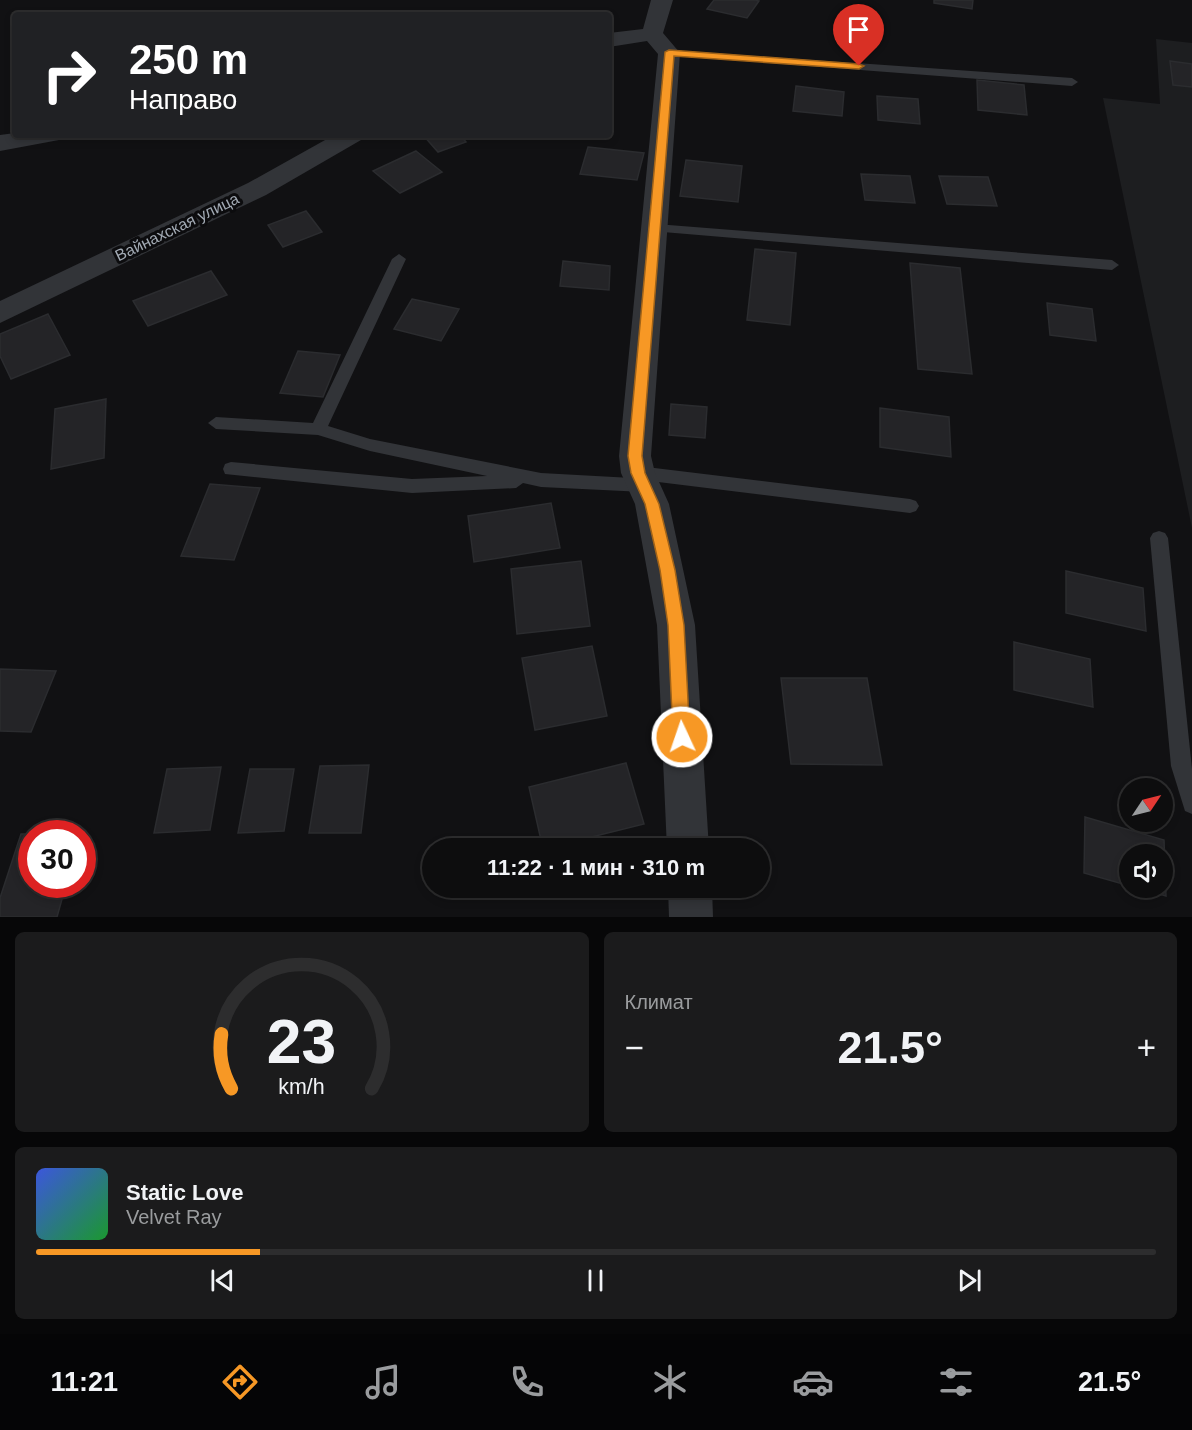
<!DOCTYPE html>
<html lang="ru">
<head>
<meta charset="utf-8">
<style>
	body { margin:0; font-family:Helvetica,sans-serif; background:#1b1b1c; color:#f1f3f6; height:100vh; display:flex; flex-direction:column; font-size:22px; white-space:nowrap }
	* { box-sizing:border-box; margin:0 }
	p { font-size:20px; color:#9a9c9e }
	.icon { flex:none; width:33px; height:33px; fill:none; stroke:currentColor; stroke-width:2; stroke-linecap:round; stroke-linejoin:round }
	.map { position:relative; height:917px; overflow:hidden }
	.panel { display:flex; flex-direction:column; gap:15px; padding:15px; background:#070708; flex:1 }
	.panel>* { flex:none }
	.guide { position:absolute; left:12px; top:12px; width:600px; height:126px; border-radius:6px; box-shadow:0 3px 9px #0003,0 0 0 2px #2d2d2e; background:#202124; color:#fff; overflow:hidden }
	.needle { width:39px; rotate:55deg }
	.controls { position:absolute; left:1119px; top:778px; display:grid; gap:12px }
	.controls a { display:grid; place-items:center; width:54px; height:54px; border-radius:50%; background:#0d0d0e; box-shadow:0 3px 9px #0003,0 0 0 2px #2d2d2e; font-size:30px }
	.speed { position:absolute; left:18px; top:820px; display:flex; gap:12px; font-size:30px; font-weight:700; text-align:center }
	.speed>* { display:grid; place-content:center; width:78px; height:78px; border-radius:50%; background:#0d0d0e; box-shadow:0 3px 9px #0003,0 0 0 2px #2d2d2e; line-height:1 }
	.speed .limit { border:9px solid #d22; background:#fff; color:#111 }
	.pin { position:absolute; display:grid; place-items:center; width:51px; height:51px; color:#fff; margin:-62px -26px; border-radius:50% 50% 50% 0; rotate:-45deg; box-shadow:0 0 6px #0007 }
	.pin .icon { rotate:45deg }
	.me { position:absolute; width:66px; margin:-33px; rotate:357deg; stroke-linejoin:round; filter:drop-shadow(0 0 4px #0008) }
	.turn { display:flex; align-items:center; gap:21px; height:126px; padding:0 18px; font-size:27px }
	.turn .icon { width:78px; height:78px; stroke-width:2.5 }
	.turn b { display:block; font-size:42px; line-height:51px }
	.big { font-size:45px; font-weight:700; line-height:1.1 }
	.panel .widget { flex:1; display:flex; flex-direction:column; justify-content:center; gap:9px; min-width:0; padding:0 21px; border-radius:9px; background:#1b1b1c }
	.panel .dial { align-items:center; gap:0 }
	.dial svg { height:156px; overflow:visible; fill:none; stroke:#2d2d2e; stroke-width:7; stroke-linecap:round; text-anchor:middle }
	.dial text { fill:#f1f3f6; stroke:none }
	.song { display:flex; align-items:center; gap:18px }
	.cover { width:72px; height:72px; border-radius:9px; background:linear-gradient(135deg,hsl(230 70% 55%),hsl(130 70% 35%)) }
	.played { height:6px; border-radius:3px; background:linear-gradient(90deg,#f79825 20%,#2d2d2e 20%) }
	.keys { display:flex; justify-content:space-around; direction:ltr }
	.heat { display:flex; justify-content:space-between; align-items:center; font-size:33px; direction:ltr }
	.panel .tiles { flex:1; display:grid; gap:15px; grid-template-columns:1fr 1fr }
	.widget:last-child { grid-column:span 2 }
	.trip { position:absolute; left:422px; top:838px; width:348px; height:60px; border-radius:30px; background:#0d0d0e; box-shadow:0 3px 9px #0003,0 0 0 2px #2d2d2e; font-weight:700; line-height:60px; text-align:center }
	.dock { display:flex; height:96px; justify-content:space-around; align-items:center; background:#050506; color:#9a9c9e }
	.dock .icon { width:42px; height:42px }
	.dock .active { color:#f79825 }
	.dock b { font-size:27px; color:#f1f3f6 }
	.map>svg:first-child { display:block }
	.built { fill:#1d1e20 }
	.building { fill:#242427; stroke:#2b2c2f; stroke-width:1.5 }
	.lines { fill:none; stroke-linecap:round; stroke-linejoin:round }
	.service { fill:#323438; fill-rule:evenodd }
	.minor { fill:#323438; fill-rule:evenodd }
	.route { fill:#f79825; stroke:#a16318; stroke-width:1.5 }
	.labels { text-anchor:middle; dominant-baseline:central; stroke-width:6; stroke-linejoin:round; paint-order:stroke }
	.street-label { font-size:16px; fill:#a2aab4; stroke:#0c0c0e }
</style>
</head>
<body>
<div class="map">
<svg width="1192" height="917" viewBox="0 0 1192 917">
	<rect width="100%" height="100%" fill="#111113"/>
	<polygon class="built" points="1156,39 1192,43 1192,528 1103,98 1160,104"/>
	<g class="building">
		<polygon points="714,0 755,0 759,1 747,18 707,9"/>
		<polygon points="934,0 973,0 972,9 934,3"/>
		<polygon points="1170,61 1192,64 1192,87 1173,85"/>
		<polygon points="977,80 1024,85 1027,115 978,110"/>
		<polygon points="796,86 844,92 842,116 793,111"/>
		<polygon points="877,96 918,99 920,124 878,120"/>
		<polygon points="423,135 460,135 466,142 438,152"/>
		<polygon points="588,147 644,153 637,180 580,174"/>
		<polygon points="416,151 442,172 400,193 373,171"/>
		<polygon points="686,160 742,166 738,202 680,196"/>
		<polygon points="861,174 910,176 915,203 865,200"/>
		<polygon points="939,176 988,177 997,206 947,204"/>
		<polygon points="306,211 322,232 283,247 268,225"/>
		<polygon points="755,249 796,253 790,325 747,320"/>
		<polygon points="563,261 610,266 609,290 560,286"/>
		<polygon points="910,263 960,268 972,374 918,369"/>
		<polygon points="211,271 227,295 148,326 133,301"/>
		<polygon points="412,299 459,309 441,341 394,329"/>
		<polygon points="1047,303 1092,309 1096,341 1050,335"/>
		<polygon points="48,314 70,355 11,379 0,356 0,334"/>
		<polygon points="298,351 340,355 323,397 280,393"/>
		<polygon points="106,399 104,458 51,469 55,409"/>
		<polygon points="671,404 707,407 705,438 669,435"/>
		<polygon points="880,408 949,417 951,457 880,447"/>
		<polygon points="210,484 260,488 234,560 181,556"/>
		<polygon points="551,503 560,548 474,562 468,516"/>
		<polygon points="581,561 590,626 517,634 511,569"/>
		<polygon points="1066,571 1143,588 1146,631 1066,613"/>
		<polygon points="1014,642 1090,659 1093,707 1014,690"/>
		<polygon points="592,646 607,716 535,730 522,658"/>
		<polygon points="0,669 56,671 31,732 0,731"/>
		<polygon points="781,678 867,678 882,765 791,764"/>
		<polygon points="626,763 644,824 543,849 529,787"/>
		<polygon points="369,765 361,833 309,833 320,766"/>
		<polygon points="221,767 210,830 154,833 167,769"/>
		<polygon points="250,769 294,769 284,831 238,833"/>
		<polygon points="1085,817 1164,840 1166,896 1137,888 1162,888 1162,855 1130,855 1130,886 1084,873"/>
		<polygon points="21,834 32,834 32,885 66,885 57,917 0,917 0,898"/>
	</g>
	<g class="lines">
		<g class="service">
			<polygon points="669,50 1072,78 1078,82 1072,86 665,55 663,53"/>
			<polygon points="656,224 1112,260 1119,265 1112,270 651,231 649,228"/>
			<polygon points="399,254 406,259 328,426 370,439 541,473 632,478 630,473 632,468 638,466 910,499 916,501 919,506 916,511 910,513 650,481 652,485 650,490 644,492 541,487 523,483 516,488 412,493 225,474 223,469 225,464 231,462 412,479 487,476 370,451 318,435 216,429 208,423 216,417 313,423 392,259"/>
			<polygon points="1159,531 1165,533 1168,538 1192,769 1192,814 1185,811 1171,766 1150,538 1153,533"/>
		</g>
		<g class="minor">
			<polygon points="651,0 673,0 663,33 680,53 651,456 655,473 669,504 695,625 709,849 667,849 657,625 635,504 621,473 619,456 658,54 647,41 609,47 609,33 643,29"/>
			<polygon points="15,133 15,135 62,135 59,140 0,151 0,135"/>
			<polygon points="334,135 364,135 361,140 266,195 0,323 0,301 248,183"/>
			<polygon points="668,888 712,888 713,917 669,917"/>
		</g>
	</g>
	<polygon class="route" points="669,50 859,64 864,66 859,69 674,56 642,456 645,473 659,504 675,570 684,625 690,737 688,742 682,745 676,742 673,737 668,625 660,570 645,504 631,473 628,456 665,52"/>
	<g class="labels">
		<g class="street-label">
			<text transform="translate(177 227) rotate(-26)">Вайнахская улица</text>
		</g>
	</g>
</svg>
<div class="controls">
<a><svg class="needle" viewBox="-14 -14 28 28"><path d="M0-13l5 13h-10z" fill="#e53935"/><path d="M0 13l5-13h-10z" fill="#9a9c9e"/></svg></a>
<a><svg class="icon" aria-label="sound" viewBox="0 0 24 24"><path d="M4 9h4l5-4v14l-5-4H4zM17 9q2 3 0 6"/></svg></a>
</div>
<div class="speed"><div class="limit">30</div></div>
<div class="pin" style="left:859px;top:66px;background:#d93025"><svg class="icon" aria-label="arrive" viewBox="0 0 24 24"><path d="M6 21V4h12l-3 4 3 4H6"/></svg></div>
<svg class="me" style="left:682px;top:737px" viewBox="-20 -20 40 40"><circle r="17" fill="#f79825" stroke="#fff" stroke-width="3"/><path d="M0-11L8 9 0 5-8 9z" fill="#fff"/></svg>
<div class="trip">11:22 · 1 мин · 310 m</div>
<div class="guide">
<div class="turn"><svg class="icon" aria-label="right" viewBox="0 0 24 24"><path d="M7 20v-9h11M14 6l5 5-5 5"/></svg><div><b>250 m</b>Направо</div></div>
</div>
</div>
<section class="panel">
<div class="tiles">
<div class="widget dial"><svg viewBox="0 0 100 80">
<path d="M14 69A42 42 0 1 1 86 69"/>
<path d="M14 69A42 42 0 0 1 9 41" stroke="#f79825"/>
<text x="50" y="56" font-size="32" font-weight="700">23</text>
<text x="50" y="72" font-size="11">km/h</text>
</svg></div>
<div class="widget"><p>Климат</p>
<div class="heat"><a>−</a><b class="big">21.5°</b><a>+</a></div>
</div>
<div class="widget">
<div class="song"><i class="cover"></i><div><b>Static Love</b><p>Velvet Ray</p></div></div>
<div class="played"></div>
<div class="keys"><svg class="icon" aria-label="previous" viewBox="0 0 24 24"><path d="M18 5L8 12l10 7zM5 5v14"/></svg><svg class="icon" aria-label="pause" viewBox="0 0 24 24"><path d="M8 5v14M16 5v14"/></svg><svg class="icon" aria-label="next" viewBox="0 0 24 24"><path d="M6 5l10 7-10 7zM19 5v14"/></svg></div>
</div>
</div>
</section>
<nav class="dock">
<b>11:21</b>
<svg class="icon active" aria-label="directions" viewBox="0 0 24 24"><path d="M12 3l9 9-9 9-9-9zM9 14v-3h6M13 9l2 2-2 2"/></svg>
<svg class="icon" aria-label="music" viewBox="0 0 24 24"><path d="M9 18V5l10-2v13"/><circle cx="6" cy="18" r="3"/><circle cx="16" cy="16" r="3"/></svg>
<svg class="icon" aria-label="phone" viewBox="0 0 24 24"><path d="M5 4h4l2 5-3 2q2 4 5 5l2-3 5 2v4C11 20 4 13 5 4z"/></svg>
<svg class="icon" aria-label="climate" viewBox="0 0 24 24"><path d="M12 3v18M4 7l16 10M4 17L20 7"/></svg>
<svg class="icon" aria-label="car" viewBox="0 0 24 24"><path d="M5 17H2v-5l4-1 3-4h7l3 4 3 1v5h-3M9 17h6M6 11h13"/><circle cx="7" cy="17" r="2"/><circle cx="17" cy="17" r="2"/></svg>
<svg class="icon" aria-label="filters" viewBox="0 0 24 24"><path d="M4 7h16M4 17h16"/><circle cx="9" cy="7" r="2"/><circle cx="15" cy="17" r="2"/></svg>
<b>21.5°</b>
</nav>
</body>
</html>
